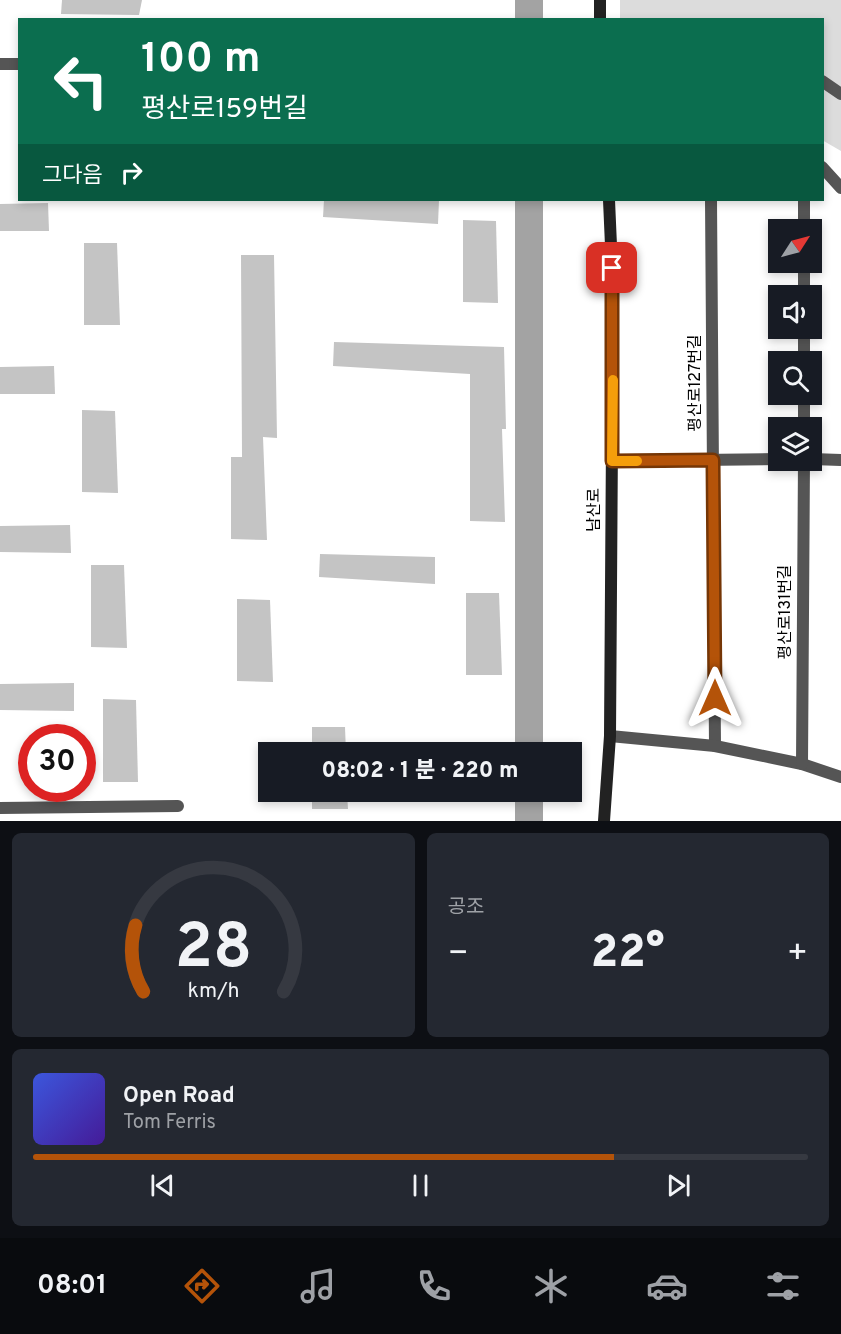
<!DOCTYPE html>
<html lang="ko">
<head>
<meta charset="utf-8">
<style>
	body { margin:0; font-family:Overpass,"Noto Sans KR",sans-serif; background:#242831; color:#f1f3f6; height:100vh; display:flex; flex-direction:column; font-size:22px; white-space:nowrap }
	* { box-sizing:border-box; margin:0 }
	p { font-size:20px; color:#9ea1a6 }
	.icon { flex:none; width:33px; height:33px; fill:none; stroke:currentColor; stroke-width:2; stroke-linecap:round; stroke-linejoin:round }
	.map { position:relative; height:821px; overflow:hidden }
	.sheet { display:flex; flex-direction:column; gap:12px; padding:12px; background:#0d0f14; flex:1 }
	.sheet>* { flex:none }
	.hud { position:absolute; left:18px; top:18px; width:806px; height:183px; border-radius:0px; box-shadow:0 3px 9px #0003; background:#0b6e4f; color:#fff; overflow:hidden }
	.needle { width:39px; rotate:54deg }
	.buttons { position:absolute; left:768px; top:219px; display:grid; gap:12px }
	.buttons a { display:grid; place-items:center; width:54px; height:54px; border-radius:0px; background:#171b24; box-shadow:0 3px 9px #0003; font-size:30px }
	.speed { position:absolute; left:18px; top:724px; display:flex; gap:12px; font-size:30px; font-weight:700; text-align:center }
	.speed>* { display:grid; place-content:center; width:78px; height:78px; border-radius:50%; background:#171b24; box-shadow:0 3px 9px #0003; line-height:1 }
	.speed .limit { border:9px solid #d22; background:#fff; color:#111 }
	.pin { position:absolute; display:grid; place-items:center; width:51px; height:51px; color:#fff; margin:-26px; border-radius:12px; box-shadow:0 3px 9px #0006 }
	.me { position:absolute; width:66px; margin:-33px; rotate:0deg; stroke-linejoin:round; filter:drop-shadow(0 0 4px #0008) }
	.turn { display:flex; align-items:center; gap:21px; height:126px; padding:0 24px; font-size:27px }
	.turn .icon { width:78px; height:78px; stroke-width:2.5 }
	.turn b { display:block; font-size:42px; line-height:51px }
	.then { display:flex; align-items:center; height:57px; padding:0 24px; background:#0003; gap:12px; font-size:22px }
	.big { font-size:45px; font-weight:800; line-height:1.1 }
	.sheet .tile { flex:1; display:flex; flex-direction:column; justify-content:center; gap:9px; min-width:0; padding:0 21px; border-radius:9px; background:#242831 }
	.sheet .dial { align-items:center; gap:0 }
	.dial svg { height:156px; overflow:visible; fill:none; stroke:#363941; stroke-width:7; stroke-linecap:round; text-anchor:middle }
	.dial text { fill:#f1f3f6; stroke:none }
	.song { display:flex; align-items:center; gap:18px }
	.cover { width:72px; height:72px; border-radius:9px; background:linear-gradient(135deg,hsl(230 70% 55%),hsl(260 70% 35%)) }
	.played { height:6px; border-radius:3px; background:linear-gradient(90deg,#b45309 75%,#363941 75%) }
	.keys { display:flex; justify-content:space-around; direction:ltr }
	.heat { display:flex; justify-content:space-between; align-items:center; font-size:33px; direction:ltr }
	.sheet .tiles { flex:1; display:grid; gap:12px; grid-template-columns:1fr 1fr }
	.tile:last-child { grid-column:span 2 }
	.trip { position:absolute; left:258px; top:742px; width:324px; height:60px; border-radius:0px; background:#171b24; box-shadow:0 3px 9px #0003; font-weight:800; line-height:60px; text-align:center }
	.menu { display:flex; height:96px; justify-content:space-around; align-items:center; background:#090b0e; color:#9ea1a6 }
	.menu .icon { width:42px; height:42px }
	.menu .on { color:#b45309 }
	.menu b { font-size:27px; color:#f1f3f6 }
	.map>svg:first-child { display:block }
	.green { fill:#dcdcdc }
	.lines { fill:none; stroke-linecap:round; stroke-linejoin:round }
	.river { stroke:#a3a3a3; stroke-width:28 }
	.building { fill:#c4c4c4 }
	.minor { stroke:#555; stroke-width:12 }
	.tertiary { stroke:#555; stroke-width:12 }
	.secondary { stroke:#222; stroke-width:12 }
	.route-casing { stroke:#753606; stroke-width:15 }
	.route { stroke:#b45309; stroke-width:10 }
	.slow { stroke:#f59e0b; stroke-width:10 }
	.labels { text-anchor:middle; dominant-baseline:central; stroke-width:4.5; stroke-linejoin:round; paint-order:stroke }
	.street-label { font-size:16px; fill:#000; stroke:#fff }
</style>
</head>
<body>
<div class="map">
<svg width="841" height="821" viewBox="0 0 841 821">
	<rect width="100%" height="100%" fill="#fff"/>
	<polygon class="green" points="620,0 841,0 841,151 822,140 822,20 620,19"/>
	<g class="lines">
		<g class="river">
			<polyline points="529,20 529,0"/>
			<polyline points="529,753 529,200"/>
			<polyline points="529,821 529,792"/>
		</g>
	</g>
	<g class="building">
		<polygon points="62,0 142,0 139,15 61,14"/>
		<polygon points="324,200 439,200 438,224 323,217"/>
		<polygon points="48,203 49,231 0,231 0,204"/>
		<polygon points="463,220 496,221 498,303 463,302"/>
		<polygon points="84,243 117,243 120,325 84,325"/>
		<polygon points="241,255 274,255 277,438 263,437 267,540 231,539 231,457 242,457"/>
		<polygon points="334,342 504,347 506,429 502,429 505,522 470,521 470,374 333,366"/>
		<polygon points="54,366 55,394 0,394 0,367"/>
		<polygon points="82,410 115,411 118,493 82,492"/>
		<polygon points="70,525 71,553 0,552 0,526"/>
		<polygon points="320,554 435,557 435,584 319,577"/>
		<polygon points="91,565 124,565 127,648 91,647"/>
		<polygon points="466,593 499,593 502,675 466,675"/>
		<polygon points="237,599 270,600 273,682 237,681"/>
		<polygon points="74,683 74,711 0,710 0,684"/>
		<polygon points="103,699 136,700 138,782 103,782"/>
		<polygon points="312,727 345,727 346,753 312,753"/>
		<polygon points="312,792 347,792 348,809 312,809"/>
	</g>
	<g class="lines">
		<g class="minor">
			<polyline points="822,81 841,94"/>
			<polyline points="822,167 841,188"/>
			<polyline points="711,200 715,746"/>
			<polyline points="804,230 804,200"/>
			<polyline points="804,296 804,262"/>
			<polyline points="804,362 804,328"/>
			<polyline points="804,428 804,394"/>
			<polyline points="812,459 841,460"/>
			<polyline points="612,461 778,459"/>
			<polyline points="610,736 715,746 802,764 841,777"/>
			<polyline points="802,764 804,460"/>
			<polyline points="0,808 178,806"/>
		</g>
		<polyline class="tertiary" points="0,64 20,64"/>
		<g class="secondary">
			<polyline points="600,0 600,20"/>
			<polyline points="604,821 610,736 613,291 609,200"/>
		</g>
	</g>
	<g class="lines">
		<g class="route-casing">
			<polyline id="route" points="612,268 612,461 713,460 715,698"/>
		</g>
		<use href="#route" class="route"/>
		<polyline class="slow" points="613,380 612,461 637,461"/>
	</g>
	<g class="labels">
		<g class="street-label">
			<text transform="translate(696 383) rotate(-90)">평산로127번길</text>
			<text transform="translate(595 510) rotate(-90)">남산로</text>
			<text transform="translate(786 612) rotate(-90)">평산로131번길</text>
		</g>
	</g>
</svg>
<div class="buttons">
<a><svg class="needle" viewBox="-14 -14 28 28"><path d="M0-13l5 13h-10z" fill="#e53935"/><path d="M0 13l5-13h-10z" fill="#9ea1a6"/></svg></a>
<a><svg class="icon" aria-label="sound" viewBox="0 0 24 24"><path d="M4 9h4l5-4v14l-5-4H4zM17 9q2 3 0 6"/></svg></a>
<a><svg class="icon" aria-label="search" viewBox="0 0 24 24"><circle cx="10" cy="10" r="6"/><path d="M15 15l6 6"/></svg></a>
<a><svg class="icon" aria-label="layers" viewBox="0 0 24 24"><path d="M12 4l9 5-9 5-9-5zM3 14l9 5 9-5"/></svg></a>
</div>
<div class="speed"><div class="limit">30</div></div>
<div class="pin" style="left:612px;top:268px;background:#d93025"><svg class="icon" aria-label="arrive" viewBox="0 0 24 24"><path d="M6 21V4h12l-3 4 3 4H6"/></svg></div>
<svg class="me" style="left:715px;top:698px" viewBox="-20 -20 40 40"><path d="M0-17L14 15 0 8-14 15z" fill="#b45309" stroke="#fff" stroke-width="4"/></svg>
<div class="trip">08:02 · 1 분 · 220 m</div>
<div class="hud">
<div class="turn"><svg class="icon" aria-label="left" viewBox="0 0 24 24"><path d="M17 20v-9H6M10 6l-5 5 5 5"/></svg><div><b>100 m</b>평산로159번길</div></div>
<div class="then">그다음<svg class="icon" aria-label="right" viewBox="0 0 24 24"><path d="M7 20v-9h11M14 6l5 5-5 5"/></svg></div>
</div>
</div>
<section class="sheet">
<div class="tiles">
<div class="tile dial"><svg viewBox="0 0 100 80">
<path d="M14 69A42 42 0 1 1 86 69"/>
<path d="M14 69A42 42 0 0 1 10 35" stroke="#b45309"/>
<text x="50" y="56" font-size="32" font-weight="700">28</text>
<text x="50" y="72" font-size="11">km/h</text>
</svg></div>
<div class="tile"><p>공조</p>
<div class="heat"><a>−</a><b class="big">22°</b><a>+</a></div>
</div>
<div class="tile">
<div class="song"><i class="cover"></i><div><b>Open Road</b><p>Tom Ferris</p></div></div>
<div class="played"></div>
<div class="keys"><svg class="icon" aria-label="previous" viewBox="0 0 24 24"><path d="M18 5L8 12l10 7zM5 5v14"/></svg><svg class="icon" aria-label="pause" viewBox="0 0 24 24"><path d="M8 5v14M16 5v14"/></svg><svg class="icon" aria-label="next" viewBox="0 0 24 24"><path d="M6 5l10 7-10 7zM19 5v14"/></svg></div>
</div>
</div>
</section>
<nav class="menu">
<b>08:01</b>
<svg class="icon on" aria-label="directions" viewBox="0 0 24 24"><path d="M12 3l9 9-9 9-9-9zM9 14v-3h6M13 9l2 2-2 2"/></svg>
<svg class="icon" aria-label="music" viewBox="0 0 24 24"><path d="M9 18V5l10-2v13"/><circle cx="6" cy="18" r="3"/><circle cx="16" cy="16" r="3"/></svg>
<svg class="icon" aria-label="phone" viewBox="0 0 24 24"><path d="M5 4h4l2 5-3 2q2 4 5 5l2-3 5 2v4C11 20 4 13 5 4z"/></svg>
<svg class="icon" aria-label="climate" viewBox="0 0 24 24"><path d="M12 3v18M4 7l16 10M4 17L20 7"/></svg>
<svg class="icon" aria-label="car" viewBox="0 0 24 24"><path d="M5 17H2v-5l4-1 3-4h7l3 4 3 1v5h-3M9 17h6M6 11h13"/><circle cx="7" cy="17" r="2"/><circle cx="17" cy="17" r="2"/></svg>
<svg class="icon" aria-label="filters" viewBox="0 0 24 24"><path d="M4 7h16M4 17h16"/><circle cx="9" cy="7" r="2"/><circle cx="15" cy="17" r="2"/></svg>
</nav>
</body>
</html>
